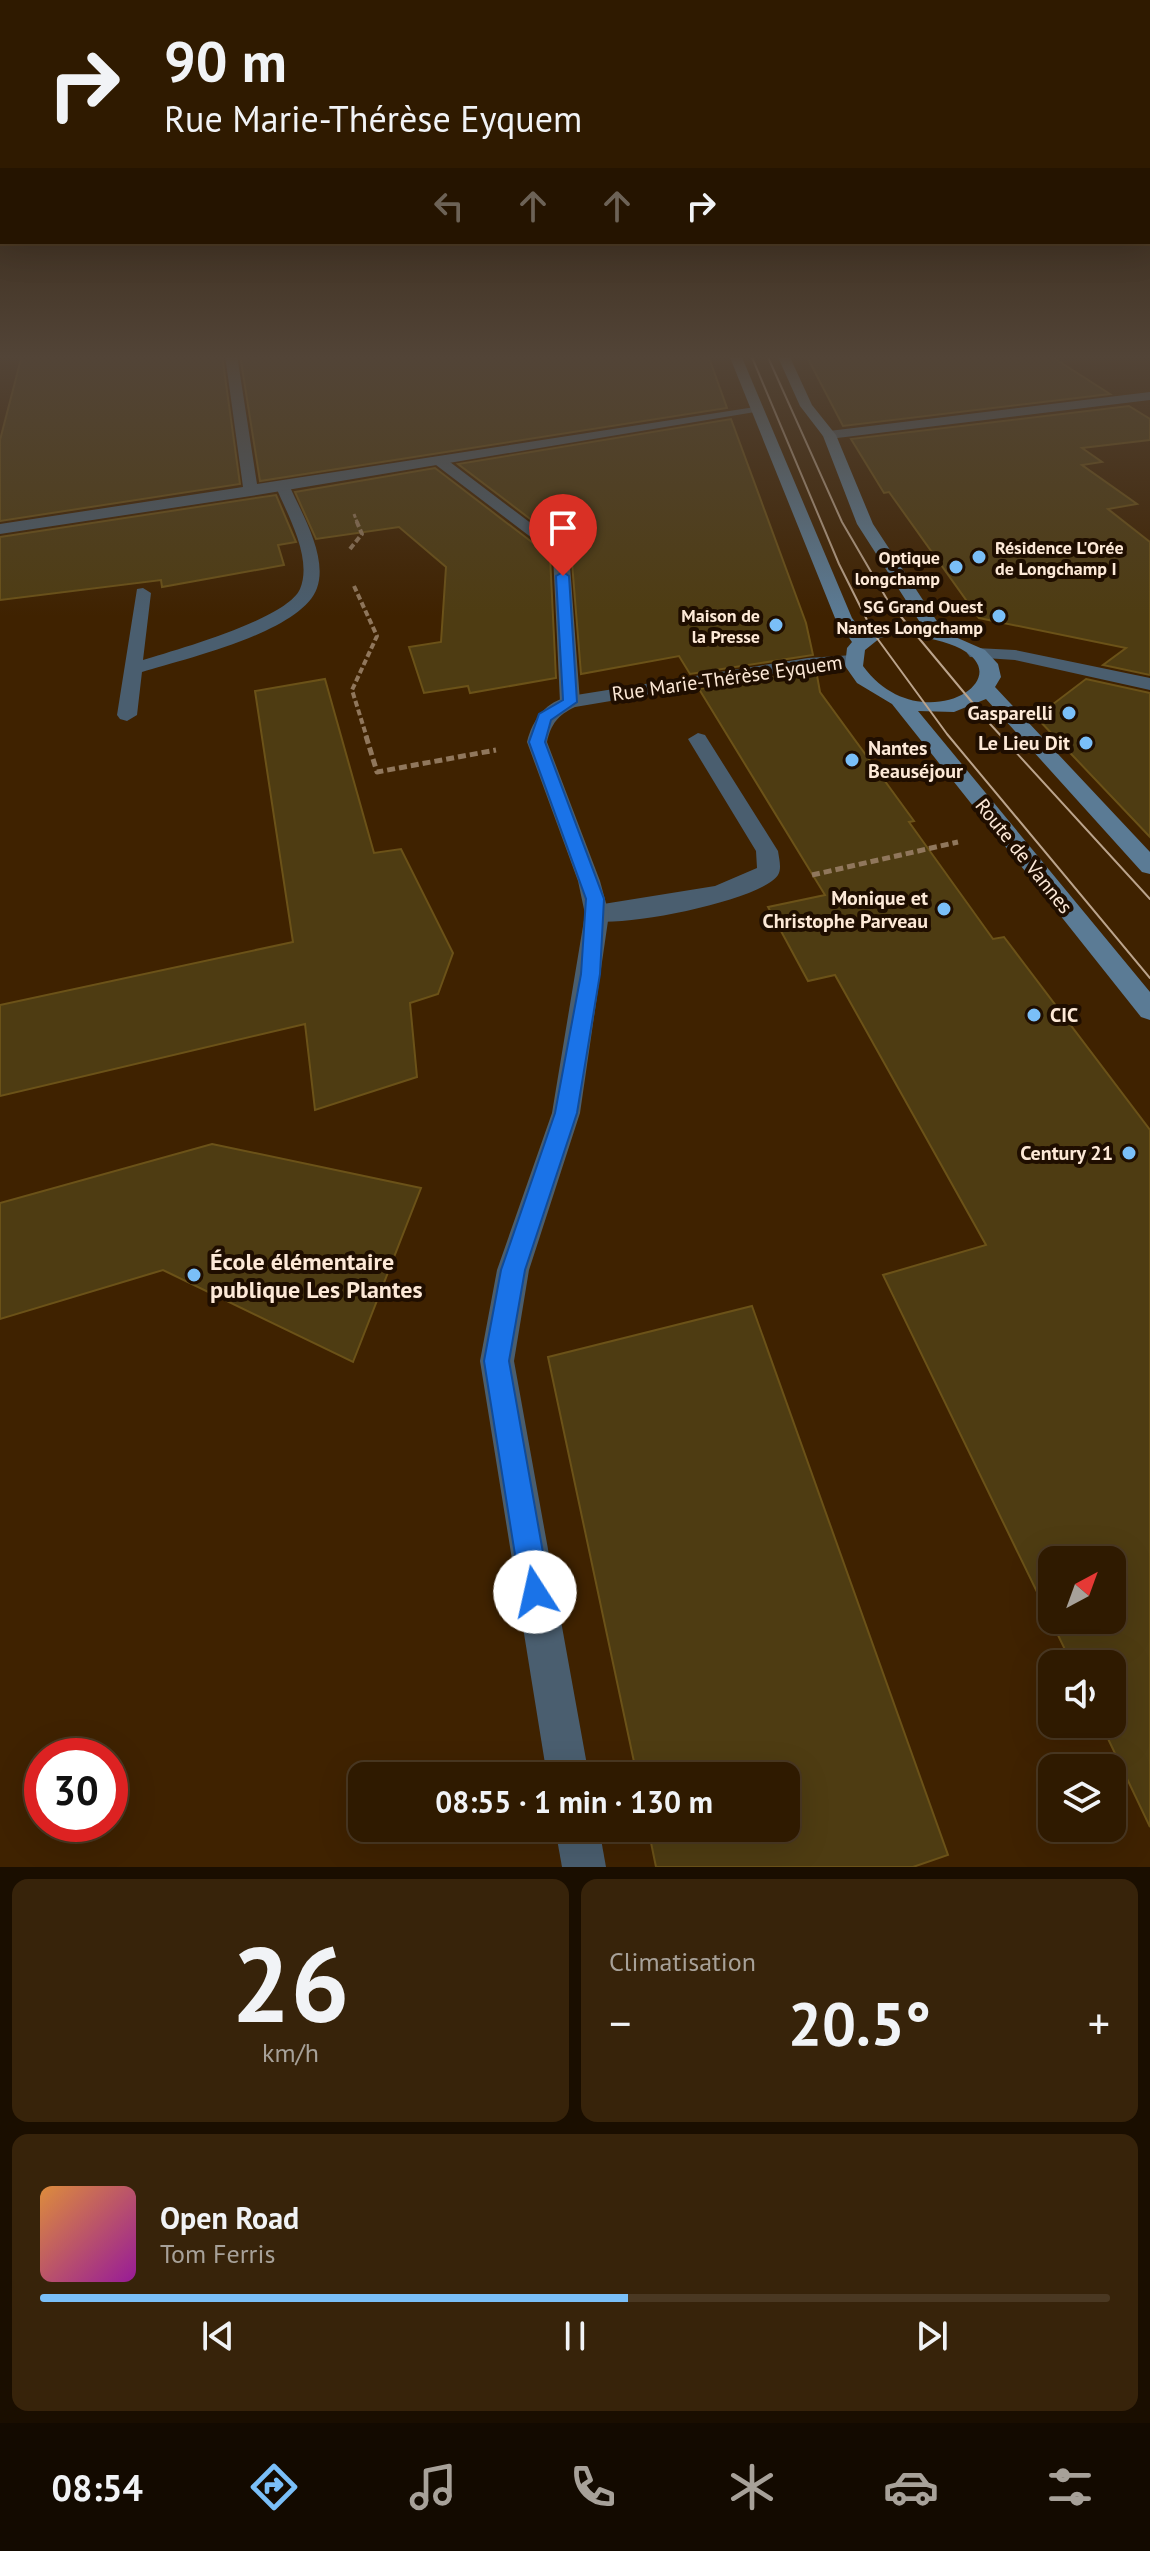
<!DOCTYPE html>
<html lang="fr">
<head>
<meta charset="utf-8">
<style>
	body { margin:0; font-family:"PT Sans",sans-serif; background:#37230a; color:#f1f3f6; height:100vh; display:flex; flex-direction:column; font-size:30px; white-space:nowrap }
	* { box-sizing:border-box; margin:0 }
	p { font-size:26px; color:#a7a199 }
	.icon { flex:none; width:44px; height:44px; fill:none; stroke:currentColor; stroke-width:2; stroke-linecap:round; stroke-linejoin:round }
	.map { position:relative; height:1867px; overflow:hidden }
	.details { display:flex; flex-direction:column; gap:12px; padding:12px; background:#1a0e00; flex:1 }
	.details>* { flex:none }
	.top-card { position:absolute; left:0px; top:0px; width:1150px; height:244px; box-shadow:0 8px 32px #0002,0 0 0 2px #4a3822; background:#2f1a00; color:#f1f3f6; overflow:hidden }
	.needle { width:52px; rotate:41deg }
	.tools { position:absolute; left:1038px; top:1546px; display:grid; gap:16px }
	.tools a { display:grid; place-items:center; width:88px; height:88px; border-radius:16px; background:#2f1a00; box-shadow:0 8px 32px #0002,0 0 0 2px #4a3822; font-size:40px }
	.speed { position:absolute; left:24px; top:1738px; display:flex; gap:16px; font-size:40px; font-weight:700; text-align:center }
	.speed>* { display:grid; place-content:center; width:104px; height:104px; border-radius:50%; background:#2f1a00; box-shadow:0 8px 32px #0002,0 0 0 2px #4a3822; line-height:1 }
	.speed .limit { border:12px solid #d22; background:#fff; color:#111 }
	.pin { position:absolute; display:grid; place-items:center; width:68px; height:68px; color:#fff; margin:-82px -34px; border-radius:50% 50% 50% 0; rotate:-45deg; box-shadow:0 0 8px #0007 }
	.pin .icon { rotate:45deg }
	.me { position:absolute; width:88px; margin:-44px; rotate:350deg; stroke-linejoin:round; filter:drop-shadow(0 0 6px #0008) }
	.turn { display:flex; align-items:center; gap:28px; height:168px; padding:0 32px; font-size:36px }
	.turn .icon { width:104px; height:104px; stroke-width:2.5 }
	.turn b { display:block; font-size:56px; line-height:68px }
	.lanes { display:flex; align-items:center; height:76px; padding:0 32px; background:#0003; justify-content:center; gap:40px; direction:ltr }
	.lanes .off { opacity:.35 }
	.big { font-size:60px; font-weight:600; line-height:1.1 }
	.details .card { flex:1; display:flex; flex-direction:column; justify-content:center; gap:12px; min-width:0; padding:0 28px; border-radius:16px; background:#37230a }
	.details .dial { align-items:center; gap:0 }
	.dial b { font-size:104px; line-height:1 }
	.song { display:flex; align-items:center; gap:24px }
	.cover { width:96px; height:96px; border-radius:12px; background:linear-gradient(135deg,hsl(30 70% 55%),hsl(300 70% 35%)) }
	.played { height:8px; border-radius:4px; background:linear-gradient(90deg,#7abff8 55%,#4a3822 55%) }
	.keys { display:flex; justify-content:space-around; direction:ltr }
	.heat { display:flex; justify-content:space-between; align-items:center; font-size:44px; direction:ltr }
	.details .tiles { flex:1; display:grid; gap:12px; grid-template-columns:1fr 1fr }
	.card:last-child { grid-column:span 2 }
	.trip { position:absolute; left:348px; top:1762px; width:452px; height:80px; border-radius:16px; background:#2f1a00; box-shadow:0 8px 32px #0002,0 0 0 2px #4a3822; font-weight:600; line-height:80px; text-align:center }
	.tabs { display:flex; height:128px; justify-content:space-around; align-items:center; background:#130a00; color:#a7a199 }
	.tabs .icon { width:56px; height:56px }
	.tabs .selected { color:#7abff8 }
	.tabs b { font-size:36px; color:#f1f3f6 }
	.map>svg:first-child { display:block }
	.building { fill:#4e3c12; stroke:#6b5218; stroke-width:2; fill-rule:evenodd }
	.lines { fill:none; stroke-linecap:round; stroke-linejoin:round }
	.path-far2 { stroke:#90775c; stroke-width:3; stroke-dasharray:4 2; stroke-linecap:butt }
	.path-far1 { stroke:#90775c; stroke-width:4; stroke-dasharray:6 3; stroke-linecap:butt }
	.path { stroke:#90775c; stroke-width:5; stroke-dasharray:8 4; stroke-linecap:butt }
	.service { fill:#4a5e6f; fill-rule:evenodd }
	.minor { fill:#4a5e6f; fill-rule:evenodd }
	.secondary { fill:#5b7b95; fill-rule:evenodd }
	.tram { stroke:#bba48c; stroke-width:2 }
	.route { fill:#1a73e8; stroke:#114b97; stroke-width:2 }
	.poi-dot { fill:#7abff8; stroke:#1f0e00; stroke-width:3 }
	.labels { text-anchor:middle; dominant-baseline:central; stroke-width:8; stroke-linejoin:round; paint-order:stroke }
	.far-poi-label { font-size:18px; font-weight:bold; fill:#fde9d7; stroke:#1f0e00; text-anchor:end }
	.street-label { font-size:20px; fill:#fde9d7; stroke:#1f0e00 }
	.poi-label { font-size:20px; font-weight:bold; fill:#fde9d7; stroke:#1f0e00; text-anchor:end }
	.near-poi-label { font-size:24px; font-weight:bold; fill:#fde9d7; stroke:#1f0e00; text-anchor:start }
</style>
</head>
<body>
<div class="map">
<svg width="1150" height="1867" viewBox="0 0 1150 1867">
	<rect width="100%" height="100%" fill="#3f2200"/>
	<g class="building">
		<polygon points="22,355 222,355 240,484 0,521 0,440"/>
		<polygon points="240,355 708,355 727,408 260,481"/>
		<polygon points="806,355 1049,355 1110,394 843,426"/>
		<polygon points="1129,406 1150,419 1150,440 1082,448 1102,462 1082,465 1137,504 1108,509 1150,542 1150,675 1103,665 1126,648 979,618 889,492 884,493 851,439"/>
		<polygon points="731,419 806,623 813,655 690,674 679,656 581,674 571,550 458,464"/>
		<polygon points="435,468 550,556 556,678 470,693 468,686 424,693 409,647 441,642 446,567 399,527 316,539 295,492"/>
		<polygon points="276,495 296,542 278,545 284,565 162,587 161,580 0,600 0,537"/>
		<path d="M816,670l4,22 94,129 -5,1 84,117 11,-2 146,193v697l-49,-103h11v-60h-40l-189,-389 103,-30 -151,-270 -27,6 -40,-74 57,-12 -126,-206zM1052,1560h60v60h-60z"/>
		<polygon points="325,679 374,853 401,849 453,953 438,994 410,1003 417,1077 315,1110 305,1024 0,1096 0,1005 293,942 255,691"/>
		<polygon points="1086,679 1150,693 1150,837 1036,717"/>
		<polygon points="212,1144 421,1188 353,1362 163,1270 0,1319 0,1203"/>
		<polygon points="752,1306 948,1855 913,1867 656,1867 648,1828 786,1828 786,1776 637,1776 548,1357"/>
	</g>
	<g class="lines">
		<polyline class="path-far2" points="354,514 357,522"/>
		<g class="path-far1">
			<polyline points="350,549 362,534 356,520"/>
			<polyline points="354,586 377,636 352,690 367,738"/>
		</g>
		<g class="path">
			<polyline points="366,736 377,772 496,750"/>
			<polyline points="812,875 958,842"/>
		</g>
		<g class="service">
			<polygon points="436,459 446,459 569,552 580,702 577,706 570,708 560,702 553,554 436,465"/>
			<path d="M283,483l7,4c12,27 38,70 27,101 -15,44 -133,71 -175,84l-5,43 -10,6 -7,-2 -3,-4 20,-126 6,-1 8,5 -8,67c33,-10 144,-41 157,-71 13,-31 -13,-75 -24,-102z"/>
			<path d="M698,733l7,2 73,116c1,7 4,18 0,24 -17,26 -161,54 -189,45l-4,-6 4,-6 8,-3 118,-19 42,-18 -1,-17 -68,-112z"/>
		</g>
		<g class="minor">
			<polygon points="225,355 237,355 257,484 755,407 761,411 251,496 0,534 0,524 243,487"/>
			<polygon points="1150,392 1150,400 829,439 822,435 829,431"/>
			<polygon points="976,648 1015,650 1150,678 1150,690 1015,660 970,657 967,653"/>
			<path d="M853,655l9,5 -3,4 -51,4 -233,39c-17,8 -24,17 -28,35l53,139 9,33 -29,199 -51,157 -15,91 75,415h-42l-67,-415 17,-91 55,-157 33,-199 -7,-33 -51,-139c6,-24 19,-40 43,-46l238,-38z"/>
			<polygon points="555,1828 599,1828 606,1867 562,1867"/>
		</g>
		<path class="secondary" d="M729,355h12l111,263 12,15 32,-9 27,3 -66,-103 -34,-88 -23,-30 -23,-51h12l23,50 24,30 37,89 71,108 41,18 13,14 3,13 -6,10 155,165v22l-8,-2 -156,-173 -32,13 -36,-1 232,281v28l-9,-3 -249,-313 -35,-21 -12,-17 2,-18 5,-6 -17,-24zM896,634c173,14 34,124 -33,32l2,-16 15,-12z"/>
		<g class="tram">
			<polyline points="751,355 839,564 874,634 947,734 1150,978"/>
			<polyline points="767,355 842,522 888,601 991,725 1150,899"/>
		</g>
	</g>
	<linearGradient id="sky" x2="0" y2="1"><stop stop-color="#231300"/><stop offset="0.58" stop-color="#524437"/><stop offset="1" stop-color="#524437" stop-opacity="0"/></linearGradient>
	<rect width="1150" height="616" fill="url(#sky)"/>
	<polygon class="route" points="563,572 569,576 577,702 551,720 545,742 604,899 600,974 577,1113 525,1270 509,1361 550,1592 545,1603 535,1607 525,1603 521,1592 484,1361 501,1270 555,1113 581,974 586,899 529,742 539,714 563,700 556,576"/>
	<g class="poi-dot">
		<circle cx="979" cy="557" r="8"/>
		<circle cx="956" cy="567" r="8"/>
		<circle cx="999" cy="616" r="8"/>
		<circle cx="776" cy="625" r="8"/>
		<circle cx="1069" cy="713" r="8"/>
		<circle cx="1086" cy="743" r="8"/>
		<circle cx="852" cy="760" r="8"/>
		<circle cx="944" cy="909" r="8"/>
		<circle cx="1034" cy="1015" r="8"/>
		<circle cx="1129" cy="1153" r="8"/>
		<circle cx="194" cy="1275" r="8"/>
	</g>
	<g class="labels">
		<g class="far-poi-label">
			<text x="995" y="547" text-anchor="start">Résidence L'Orée<tspan x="995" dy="21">de Longchamp I</tspan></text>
			<text x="940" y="557">Optique<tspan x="940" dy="21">longchamp</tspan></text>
			<text x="983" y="606">SG Grand Ouest<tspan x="983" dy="21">Nantes Longchamp</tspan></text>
			<text x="760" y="615">Maison de<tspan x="760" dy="21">la Presse</tspan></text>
		</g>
		<g class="street-label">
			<text transform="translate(727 678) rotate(-8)">Rue Marie-Thérèse Eyquem</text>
			<text transform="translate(1024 856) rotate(51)">Route de Vannes</text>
		</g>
		<g class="poi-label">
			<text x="1053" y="713">Gasparelli</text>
			<text x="1070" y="743">Le Lieu Dit</text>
			<text x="868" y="748" text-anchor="start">Nantes<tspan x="868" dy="23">Beauséjour</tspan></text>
			<text x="928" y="898">Monique et<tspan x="928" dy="23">Christophe Parveau</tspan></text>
			<text x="1050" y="1015" text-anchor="start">CIC</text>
			<text x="1113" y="1153">Century 21</text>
		</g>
		<g class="near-poi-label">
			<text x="210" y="1261">École élémentaire<tspan x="210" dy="28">publique Les Plantes</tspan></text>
		</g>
	</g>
</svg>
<div class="tools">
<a><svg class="needle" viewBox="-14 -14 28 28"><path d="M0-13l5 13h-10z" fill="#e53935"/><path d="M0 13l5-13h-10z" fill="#a7a199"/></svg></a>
<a><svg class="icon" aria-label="sound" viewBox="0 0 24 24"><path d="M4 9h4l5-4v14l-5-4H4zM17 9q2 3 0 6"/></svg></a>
<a><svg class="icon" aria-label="layers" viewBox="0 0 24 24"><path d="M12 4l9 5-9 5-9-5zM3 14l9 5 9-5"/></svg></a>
</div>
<div class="speed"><div class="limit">30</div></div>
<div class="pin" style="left:563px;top:576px;background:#d93025"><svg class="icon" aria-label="arrive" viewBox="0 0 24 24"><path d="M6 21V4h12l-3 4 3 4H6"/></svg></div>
<svg class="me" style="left:535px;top:1592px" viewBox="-20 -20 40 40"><circle r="19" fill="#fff"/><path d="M0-13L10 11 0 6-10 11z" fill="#1a73e8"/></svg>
<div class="trip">08:55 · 1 min · 130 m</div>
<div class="top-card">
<div class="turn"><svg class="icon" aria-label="right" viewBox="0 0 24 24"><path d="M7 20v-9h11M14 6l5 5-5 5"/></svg><div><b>90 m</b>Rue Marie-Thérèse Eyquem</div></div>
<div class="lanes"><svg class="icon off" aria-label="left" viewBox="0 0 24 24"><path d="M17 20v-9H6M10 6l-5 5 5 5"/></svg><svg class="icon off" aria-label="ahead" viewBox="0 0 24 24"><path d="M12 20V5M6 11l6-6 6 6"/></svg><svg class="icon off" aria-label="ahead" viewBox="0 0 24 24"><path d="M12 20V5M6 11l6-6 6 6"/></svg><svg class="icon" aria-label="right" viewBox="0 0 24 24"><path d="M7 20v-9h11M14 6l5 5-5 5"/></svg></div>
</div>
</div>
<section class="details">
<div class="tiles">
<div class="card dial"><b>26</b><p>km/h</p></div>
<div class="card"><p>Climatisation</p>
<div class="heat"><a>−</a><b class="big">20.5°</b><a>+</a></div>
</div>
<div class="card">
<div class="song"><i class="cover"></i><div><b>Open Road</b><p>Tom Ferris</p></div></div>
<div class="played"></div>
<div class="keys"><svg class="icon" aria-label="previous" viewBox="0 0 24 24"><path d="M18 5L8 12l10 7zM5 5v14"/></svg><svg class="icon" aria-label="pause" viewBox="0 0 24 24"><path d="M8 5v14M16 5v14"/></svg><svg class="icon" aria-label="next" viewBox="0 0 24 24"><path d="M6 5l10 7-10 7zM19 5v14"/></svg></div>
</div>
</div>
</section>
<nav class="tabs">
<b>08:54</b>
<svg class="icon selected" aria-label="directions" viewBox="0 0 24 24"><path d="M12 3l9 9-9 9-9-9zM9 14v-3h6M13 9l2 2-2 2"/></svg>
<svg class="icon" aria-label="music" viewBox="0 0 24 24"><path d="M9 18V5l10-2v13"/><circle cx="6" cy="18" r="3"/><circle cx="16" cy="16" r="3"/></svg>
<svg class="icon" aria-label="phone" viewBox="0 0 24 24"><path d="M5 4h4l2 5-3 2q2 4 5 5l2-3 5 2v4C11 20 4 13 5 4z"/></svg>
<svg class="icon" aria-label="climate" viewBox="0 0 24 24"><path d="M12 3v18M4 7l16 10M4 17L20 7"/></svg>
<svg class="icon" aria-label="car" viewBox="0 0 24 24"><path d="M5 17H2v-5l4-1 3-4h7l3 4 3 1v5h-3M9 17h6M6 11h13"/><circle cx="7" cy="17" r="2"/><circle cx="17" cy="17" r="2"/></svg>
<svg class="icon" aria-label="filters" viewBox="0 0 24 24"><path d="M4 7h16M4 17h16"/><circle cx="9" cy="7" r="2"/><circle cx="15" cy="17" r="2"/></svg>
</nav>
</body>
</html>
